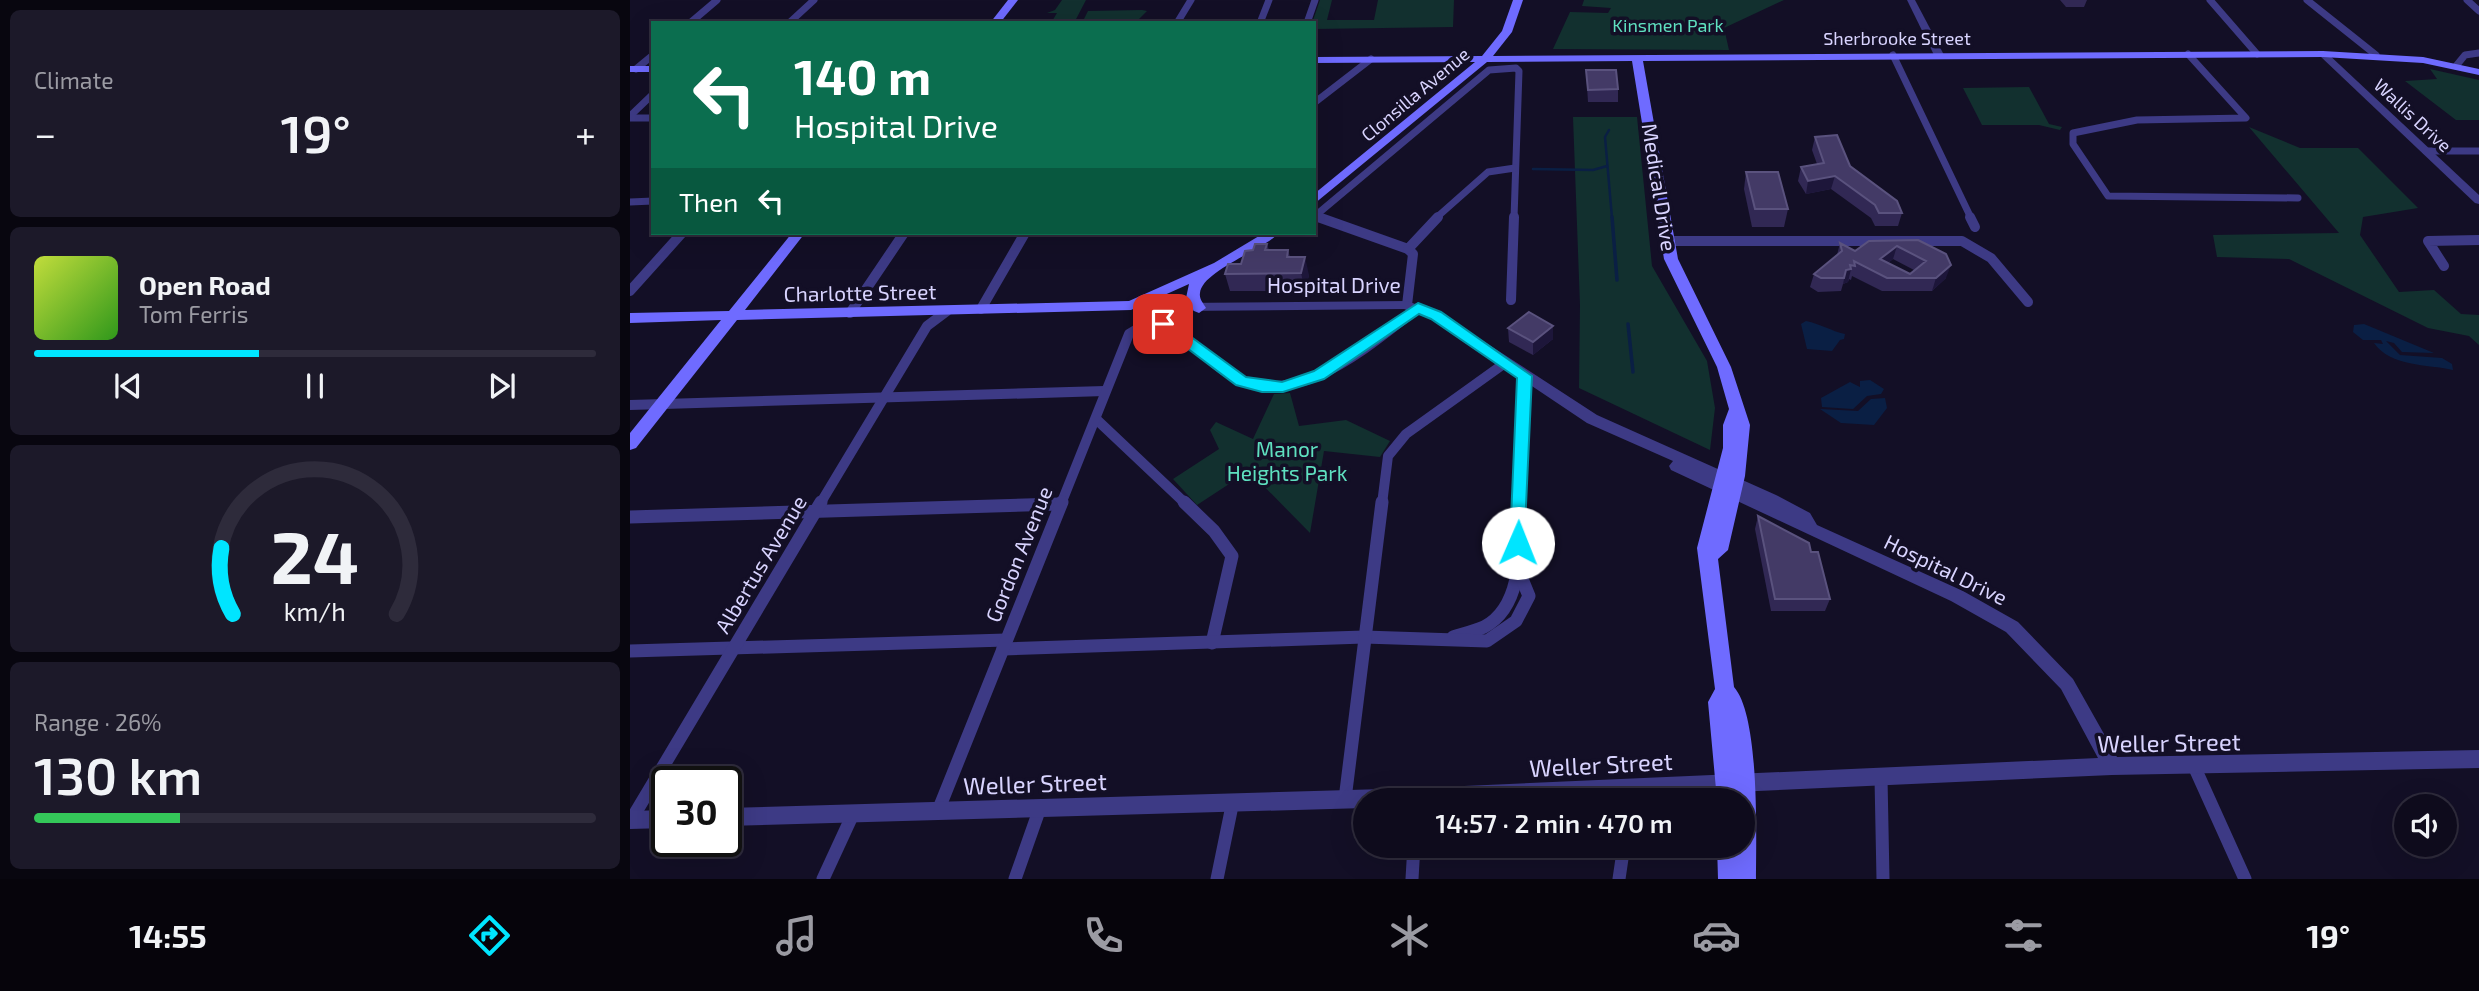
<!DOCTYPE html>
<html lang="en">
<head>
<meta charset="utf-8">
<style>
	body { margin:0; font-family:"Exo 2",sans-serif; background:#1c1929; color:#f1f3f6; height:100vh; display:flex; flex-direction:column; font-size:26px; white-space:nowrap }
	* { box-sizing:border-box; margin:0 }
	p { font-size:23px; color:#9b9ba3 }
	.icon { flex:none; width:38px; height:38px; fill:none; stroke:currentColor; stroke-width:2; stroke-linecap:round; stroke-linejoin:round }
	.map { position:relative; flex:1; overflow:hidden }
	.sheet { display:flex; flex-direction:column; gap:10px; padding:10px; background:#08060f; width:630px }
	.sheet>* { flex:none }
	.top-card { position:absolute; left:21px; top:21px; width:665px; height:214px; border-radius:0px; box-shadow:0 7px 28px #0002,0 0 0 2px #2e2b3b; background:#0b6e4f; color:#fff; overflow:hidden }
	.tools { position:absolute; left:1764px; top:794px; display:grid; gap:14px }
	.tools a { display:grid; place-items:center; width:63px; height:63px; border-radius:50%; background:#0e0b1c; box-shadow:0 7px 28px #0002,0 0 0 2px #2e2b3b; font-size:35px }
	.speed { position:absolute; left:21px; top:766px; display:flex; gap:14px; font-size:35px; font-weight:700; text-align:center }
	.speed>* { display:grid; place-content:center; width:91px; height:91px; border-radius:50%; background:#0e0b1c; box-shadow:0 7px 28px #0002,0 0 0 2px #2e2b3b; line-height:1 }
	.speed .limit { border:4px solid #111; border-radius:10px; background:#fff; color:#111 }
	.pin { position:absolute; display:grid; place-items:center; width:60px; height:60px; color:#fff; margin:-30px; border-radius:14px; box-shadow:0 4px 10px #0006 }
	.me { position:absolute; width:77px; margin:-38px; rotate:1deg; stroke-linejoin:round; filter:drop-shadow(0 0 5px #0008) }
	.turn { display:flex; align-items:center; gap:24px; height:147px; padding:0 28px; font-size:32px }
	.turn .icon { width:91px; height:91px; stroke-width:2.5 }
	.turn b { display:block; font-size:49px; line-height:60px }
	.then { display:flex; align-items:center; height:66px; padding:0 28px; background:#0003; gap:14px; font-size:26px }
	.big { font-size:52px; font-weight:600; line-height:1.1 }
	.sheet .tile { flex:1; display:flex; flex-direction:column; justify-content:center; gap:10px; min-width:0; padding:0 24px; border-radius:10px; background:#1c1929 }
	.sheet .dial { align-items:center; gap:0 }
	.dial svg { height:182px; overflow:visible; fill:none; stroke:#2e2b3b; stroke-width:7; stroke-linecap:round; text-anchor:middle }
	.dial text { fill:#f1f3f6; stroke:none }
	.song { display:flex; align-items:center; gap:21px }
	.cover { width:84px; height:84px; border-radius:10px; background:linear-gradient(135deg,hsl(70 70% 55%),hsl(110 70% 35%)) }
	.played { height:7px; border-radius:4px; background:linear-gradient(90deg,#00e5ff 40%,#2e2b3b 40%) }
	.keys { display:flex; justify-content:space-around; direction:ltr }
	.heat { display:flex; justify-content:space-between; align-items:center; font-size:38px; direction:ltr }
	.charge { height:10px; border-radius:5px; background:linear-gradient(90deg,#34c759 26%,#2e2b3b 0) }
	.trip { position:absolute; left:723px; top:788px; width:402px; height:70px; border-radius:35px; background:#0e0b1c; box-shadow:0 7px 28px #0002,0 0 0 2px #2e2b3b; font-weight:600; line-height:70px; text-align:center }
	.tabs { display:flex; height:112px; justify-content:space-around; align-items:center; background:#06040b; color:#9b9ba3 }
	.tabs .icon { width:49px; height:49px }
	.tabs .current { color:#00e5ff }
	.tabs b { font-size:32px; color:#f1f3f6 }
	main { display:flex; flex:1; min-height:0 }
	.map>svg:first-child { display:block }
	.green { fill:#12302f }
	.water { fill:#0a1f44 }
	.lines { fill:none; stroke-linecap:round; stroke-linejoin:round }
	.stream-far1 { stroke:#0a1f44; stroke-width:2.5 }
	.stream { stroke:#0a1f44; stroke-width:3.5 }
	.minor-far2 { stroke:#3d3a85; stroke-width:7 }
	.minor-far1 { stroke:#3d3a85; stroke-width:10 }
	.minor { stroke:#3d3a85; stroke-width:13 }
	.tertiary { fill:#3d3a85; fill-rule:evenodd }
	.secondary { fill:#6f6bff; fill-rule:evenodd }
	.wall { fill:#312854; fill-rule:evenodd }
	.shaded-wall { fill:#1d163a }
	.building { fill:#433a66; stroke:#5a527e; stroke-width:2; fill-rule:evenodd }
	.route { fill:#00e5ff; stroke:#0095a6; stroke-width:2 }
	.labels { text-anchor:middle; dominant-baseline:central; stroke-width:7; stroke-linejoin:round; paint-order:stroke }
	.far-park-label { font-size:18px; fill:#5fe0c0; stroke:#130f26 }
	.far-street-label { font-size:18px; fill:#d9d4ff; stroke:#130f26 }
	.street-label { font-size:21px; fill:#d9d4ff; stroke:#130f26 }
	.park-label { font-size:21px; fill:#5fe0c0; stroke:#130f26 }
	.near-street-label { font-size:24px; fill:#d9d4ff; stroke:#130f26 }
</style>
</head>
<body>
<main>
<section class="sheet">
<div class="tile"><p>Climate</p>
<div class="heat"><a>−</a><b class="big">19°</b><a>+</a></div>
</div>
<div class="tile">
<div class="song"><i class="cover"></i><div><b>Open Road</b><p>Tom Ferris</p></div></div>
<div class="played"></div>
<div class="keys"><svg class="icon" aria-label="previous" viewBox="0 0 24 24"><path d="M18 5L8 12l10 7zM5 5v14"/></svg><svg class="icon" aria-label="pause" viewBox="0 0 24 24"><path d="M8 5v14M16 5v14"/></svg><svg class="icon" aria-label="next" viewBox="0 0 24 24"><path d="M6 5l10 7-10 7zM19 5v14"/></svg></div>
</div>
<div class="tile dial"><svg viewBox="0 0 100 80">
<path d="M14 69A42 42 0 1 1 86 69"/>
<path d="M14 69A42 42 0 0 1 9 40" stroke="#00e5ff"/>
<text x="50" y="56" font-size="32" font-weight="700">24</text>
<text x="50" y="72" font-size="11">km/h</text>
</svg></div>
<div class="tile"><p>Range · 26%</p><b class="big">130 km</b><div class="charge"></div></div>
</section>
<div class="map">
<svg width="1849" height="879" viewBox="0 0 1849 879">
	<rect width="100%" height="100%" fill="#130f26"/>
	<g class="green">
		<polygon points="432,0 456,0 444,23 421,23 427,13 417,13 425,10"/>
		<polygon points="690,0 702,0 697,20 744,20 748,0 824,0 823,27 684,29 682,23"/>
		<polygon points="954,0 1154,0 1094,28 1099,50 923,49 940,12 978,13 981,8 952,6"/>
		<polygon points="458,11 512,10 517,11 505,23 452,23"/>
		<polygon points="1800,69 1849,80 1849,120 1826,120 1775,81 1807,79"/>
		<polygon points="1399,87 1419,124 1432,127 1430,130 1409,125 1352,125 1333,88"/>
		<polygon points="943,117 1007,117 1022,266 1077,361 1085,408 1080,450 949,388 950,305"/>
		<polygon points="1619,127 1670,148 1728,148 1788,208 1733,217 1730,235 1769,292 1804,290 1831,314 1849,315 1849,345 1839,336 1798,328 1659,259 1587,257 1583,235 1709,233"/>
		<polygon points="660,393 669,426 716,420 760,441 750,457 694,451 680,533 619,471 567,505 543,479 589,449 580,430 586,422 623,439 644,394"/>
	</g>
	<g class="water">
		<path d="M1176,321c15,3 25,10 39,13l-1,5 -4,1 -8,11 -25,-2 -6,-25z"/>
		<path d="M1734,324l70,29 -32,-1 -8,-9 -8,-2 14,14 42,3 10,6 1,6c-26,-6 -62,-3 -79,-27l9,1 -2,-4h-18l-10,-8 1,-7z"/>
		<polygon points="1240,380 1254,389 1251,394 1237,396 1223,409 1192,407 1191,398 1220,382 1230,387 1230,381"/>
		<polygon points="1255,398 1257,408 1244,425 1211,423 1190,409 1228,411 1241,399"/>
	</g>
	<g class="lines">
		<g class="stream-far1">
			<polyline points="979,130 975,137 982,218"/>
			<polyline points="903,169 963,170 977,166"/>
		</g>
		<g class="stream">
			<polyline points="982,217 987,280"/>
			<polyline points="998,324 1003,372"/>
		</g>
		<g class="minor-far2">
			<polyline points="1580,0 1627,54"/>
			<polyline points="1677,0 1746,55"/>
			<polyline points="1837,0 1849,11"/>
			<polyline points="60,23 87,0"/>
			<polyline points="159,23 184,0"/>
			<polyline points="547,23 561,0"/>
			<polyline points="630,23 639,0"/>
			<polyline points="677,23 685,0"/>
			<polyline points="1558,54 1616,118 1507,120 1443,133 1443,144 1478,196 1668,198"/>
			<polyline points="1263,55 1341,218"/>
			<polyline points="1826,66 1835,55 1849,53"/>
			<polyline points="6,69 23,55"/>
			<polyline points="684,103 741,59"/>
			<polyline points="0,116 23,94"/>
			<polyline points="0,118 23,118"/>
			<polyline points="1796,151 1849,151"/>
			<polyline points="0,202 23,201"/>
			<polyline points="684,215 693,218"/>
			<polyline points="685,216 859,70 886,68 889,71 884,218"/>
			<polyline points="806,218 858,172 885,168"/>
		</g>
		<g class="minor-far1">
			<polyline points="688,217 778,249 783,254 777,305"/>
			<polyline points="1340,217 1345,227"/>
			<polyline points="1038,241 1332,241 1361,258 1398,302"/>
			<polyline points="778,249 808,217"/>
			<polyline points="1814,266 1798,241 1849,240"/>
			<polyline points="0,291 52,233"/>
			<polyline points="881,300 884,217"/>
			<polyline points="351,309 395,233"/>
			<polyline points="220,313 274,233"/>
			<polyline points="0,405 475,391"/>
			<polyline points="466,419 556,504"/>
			<polyline points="190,504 297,326 317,311"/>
			<polyline points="424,504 430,504"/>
			<path d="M431,504l68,-170c14,-9 26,-13 42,-6 20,12 35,31 55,44 66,44 141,-25 192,-64"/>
			<polyline points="752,504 758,456 776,434 875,363"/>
			<polyline points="890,504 894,376"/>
		</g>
		<g class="minor">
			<polyline points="554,502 584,531 602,556 582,643"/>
			<polyline points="0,517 430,504"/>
			<path d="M823,637c10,-3 22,-6 31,-10 42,-22 35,-86 36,-125"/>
			<polyline points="373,649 734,637 857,641 886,621 899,596 888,569"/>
			<polyline points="0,651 376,640"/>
			<polyline points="1564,766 1615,879"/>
			<polyline points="1251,778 1253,879"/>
			<polyline points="715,799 752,502"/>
			<polyline points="308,811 432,502"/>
			<polyline points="0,822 191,502"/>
			<polyline points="193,879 223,814"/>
			<polyline points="385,879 410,808"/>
			<polyline points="587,879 603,801"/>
			<polyline points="782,879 784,845"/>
			<polyline points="989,879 994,845"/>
		</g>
		<g class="tertiary">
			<polygon points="1277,0 1285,0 1314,55 1312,57 1304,55"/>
			<polygon points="1690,52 1696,52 1849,195 1849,204 1845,203 1690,56"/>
			<polygon points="520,292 550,303 777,301 810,313 967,415 1146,495 1180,513 1187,525 1333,591 1388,622 1443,679 1487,757 1849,750 1849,768 1482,775 927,800 735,800 735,808 96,826 96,808 789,788 1468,758 1431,689 1376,632 1321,601 1041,470 1039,466 1043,461 957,423 802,319 776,309 549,311 516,299 514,296"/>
			<polygon points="37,810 37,828 0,829 0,811"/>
		</g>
		<g class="secondary">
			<polygon points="378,0 388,0 370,23 360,23"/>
			<path d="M883,0h10l-11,32 -19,24 830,-5 100,6 56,12v6l-56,-12 -100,-6 -680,4 35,198 53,108 19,58 -5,51 -17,74 -10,9 16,128c26,30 22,149 22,192h-38l-1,-34h26v-45h-26l-9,-98 7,-13 -18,-141 26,-100v-23l6,-16 -12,-42 -53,-108 -32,-198 -145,1 -173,142v-10l161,-132 -161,1v-6l168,-1 20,-25z"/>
			<rect x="0" y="66" width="23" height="6"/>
			<path d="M162,233h13l-60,77 384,-9 85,-38 50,-30h15c-16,17 -77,38 -79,60 -1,6 3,10 6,15l-7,5 -5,-2 -8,-13 3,-14 -58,26 -394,10 -101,128 -6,2v-17l91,-113 -91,3v-10l99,-2z"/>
		</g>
	</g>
	<g class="wall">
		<polygon points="1430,0 1457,0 1454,7 1436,7"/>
		<polygon points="956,70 988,89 988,102 958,102"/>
		<polygon points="1185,137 1272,213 1268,226 1245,226 1241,218 1201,189 1176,194 1168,181 1171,167 1187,164 1182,150"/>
		<polygon points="1116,172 1158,209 1154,227 1122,227 1114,189"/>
		<path d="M1288,240l28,38 -14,13h-50l-30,-15 -1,4 -2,-1 -1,3 -5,2 -2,7 -23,1 -8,-5 4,-13 23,-19 3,-12 15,8zM1263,259l21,11 -4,4 -22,-11z"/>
		<polygon points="637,244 639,250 658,250 660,257 679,275 675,291 600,291 595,274 611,264 623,250"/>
		<polygon points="923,326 923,339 903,355 879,342 878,328"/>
		<polygon points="1128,516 1181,552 1200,599 1195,611 1141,611 1125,529"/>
	</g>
	<g class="shaded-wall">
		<polygon points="1205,176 1201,189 1176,194 1178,181"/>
		<polygon points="1267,246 1263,259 1246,272 1250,259"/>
		<polygon points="675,257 679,275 675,291 671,273"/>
		<polygon points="1321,265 1316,278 1302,291 1306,278"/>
		<polygon points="1221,269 1218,282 1213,284 1216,270"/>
		<polygon points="923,326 923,339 903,355 903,342"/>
	</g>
	<g class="building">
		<polygon points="956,70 986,70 988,89 958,90"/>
		<polygon points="1207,135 1220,166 1267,201 1272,213 1249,213 1245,205 1205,176 1178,181 1171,167 1194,163 1185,137"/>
		<polygon points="1116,172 1148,172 1158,209 1125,209"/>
		<path d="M1288,240l28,14 5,11 -15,13h-49l-33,-17 1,5 -5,-1 1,4 -5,1 -2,8h-23l-7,-4 28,-23 -2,-8 15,8 14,-10zM1267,246l29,15 -16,13 -30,-15z"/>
		<polygon points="625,244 637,244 635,250 658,250 657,257 675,257 671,273 595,274 598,264 611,264 615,251 623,250"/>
		<polygon points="899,312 923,326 903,342 878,328"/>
		<polygon points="1128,516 1179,543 1181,552 1188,552 1200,599 1145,599"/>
	</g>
	<polygon class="route" points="788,303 811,312 902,376 894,548 882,548 880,543 887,378 801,319 789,314 694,379 653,392 632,392 606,385 525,324 527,320 538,320 616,377 652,382 684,371"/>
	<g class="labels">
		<g class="far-park-label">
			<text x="1038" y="25">Kinsmen Park</text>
		</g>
		<g class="far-street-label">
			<text x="1267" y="38">Sherbrooke Street</text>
			<text transform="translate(785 94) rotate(-40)">Clonsilla Avenue</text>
			<text transform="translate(1783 115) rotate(43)">Wallis Drive</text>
		</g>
		<g class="street-label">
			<text transform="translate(1030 187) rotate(81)">Medical Drive</text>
			<text x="704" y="284">Hospital Drive</text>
			<text transform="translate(230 292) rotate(-1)">Charlotte Street</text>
			<text transform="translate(388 554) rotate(-68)">Gordon Avenue</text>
			<text transform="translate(130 564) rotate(-59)">Albertus Avenue</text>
			<text transform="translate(1316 569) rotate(26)">Hospital Drive</text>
		</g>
		<g class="park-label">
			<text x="657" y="448">Manor<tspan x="657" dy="24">Heights Park</tspan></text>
		</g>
		<g class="near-street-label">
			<text transform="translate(1539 742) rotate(-1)">Weller Street</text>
			<text transform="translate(971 764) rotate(-3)">Weller Street</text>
			<text transform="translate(405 783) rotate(-2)">Weller Street</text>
		</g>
	</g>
</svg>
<div class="tools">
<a><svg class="icon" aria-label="sound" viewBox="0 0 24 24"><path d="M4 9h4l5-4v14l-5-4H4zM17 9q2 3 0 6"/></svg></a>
</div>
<div class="speed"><div class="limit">30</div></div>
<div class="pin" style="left:533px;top:324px;background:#d93025"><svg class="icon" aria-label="arrive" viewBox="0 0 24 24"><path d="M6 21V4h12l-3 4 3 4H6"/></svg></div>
<svg class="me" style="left:888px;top:543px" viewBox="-20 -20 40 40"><circle r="19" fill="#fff"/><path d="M0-13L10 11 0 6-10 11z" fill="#00e5ff"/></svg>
<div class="trip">14:57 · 2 min · 470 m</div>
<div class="top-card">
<div class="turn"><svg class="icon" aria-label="left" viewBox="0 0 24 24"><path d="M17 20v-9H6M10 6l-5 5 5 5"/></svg><div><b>140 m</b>Hospital Drive</div></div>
<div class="then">Then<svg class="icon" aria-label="left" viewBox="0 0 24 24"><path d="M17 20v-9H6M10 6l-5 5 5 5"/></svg></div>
</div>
</div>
</main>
<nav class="tabs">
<b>14:55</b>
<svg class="icon current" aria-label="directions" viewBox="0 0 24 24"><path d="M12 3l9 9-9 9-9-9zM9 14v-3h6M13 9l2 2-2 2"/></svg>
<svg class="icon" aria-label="music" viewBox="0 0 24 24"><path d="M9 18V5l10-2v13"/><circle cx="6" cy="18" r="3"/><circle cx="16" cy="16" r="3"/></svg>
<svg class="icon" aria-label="phone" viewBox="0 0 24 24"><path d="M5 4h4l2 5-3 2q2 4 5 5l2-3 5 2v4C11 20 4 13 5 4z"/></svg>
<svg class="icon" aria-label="climate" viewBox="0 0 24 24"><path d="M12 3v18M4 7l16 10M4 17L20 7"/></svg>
<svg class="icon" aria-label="car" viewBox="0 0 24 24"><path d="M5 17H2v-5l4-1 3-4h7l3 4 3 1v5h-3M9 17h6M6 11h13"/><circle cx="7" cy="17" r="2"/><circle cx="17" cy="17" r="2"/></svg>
<svg class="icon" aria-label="filters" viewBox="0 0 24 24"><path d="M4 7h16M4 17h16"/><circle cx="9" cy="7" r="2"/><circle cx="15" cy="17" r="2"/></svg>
<b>19°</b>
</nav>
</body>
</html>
